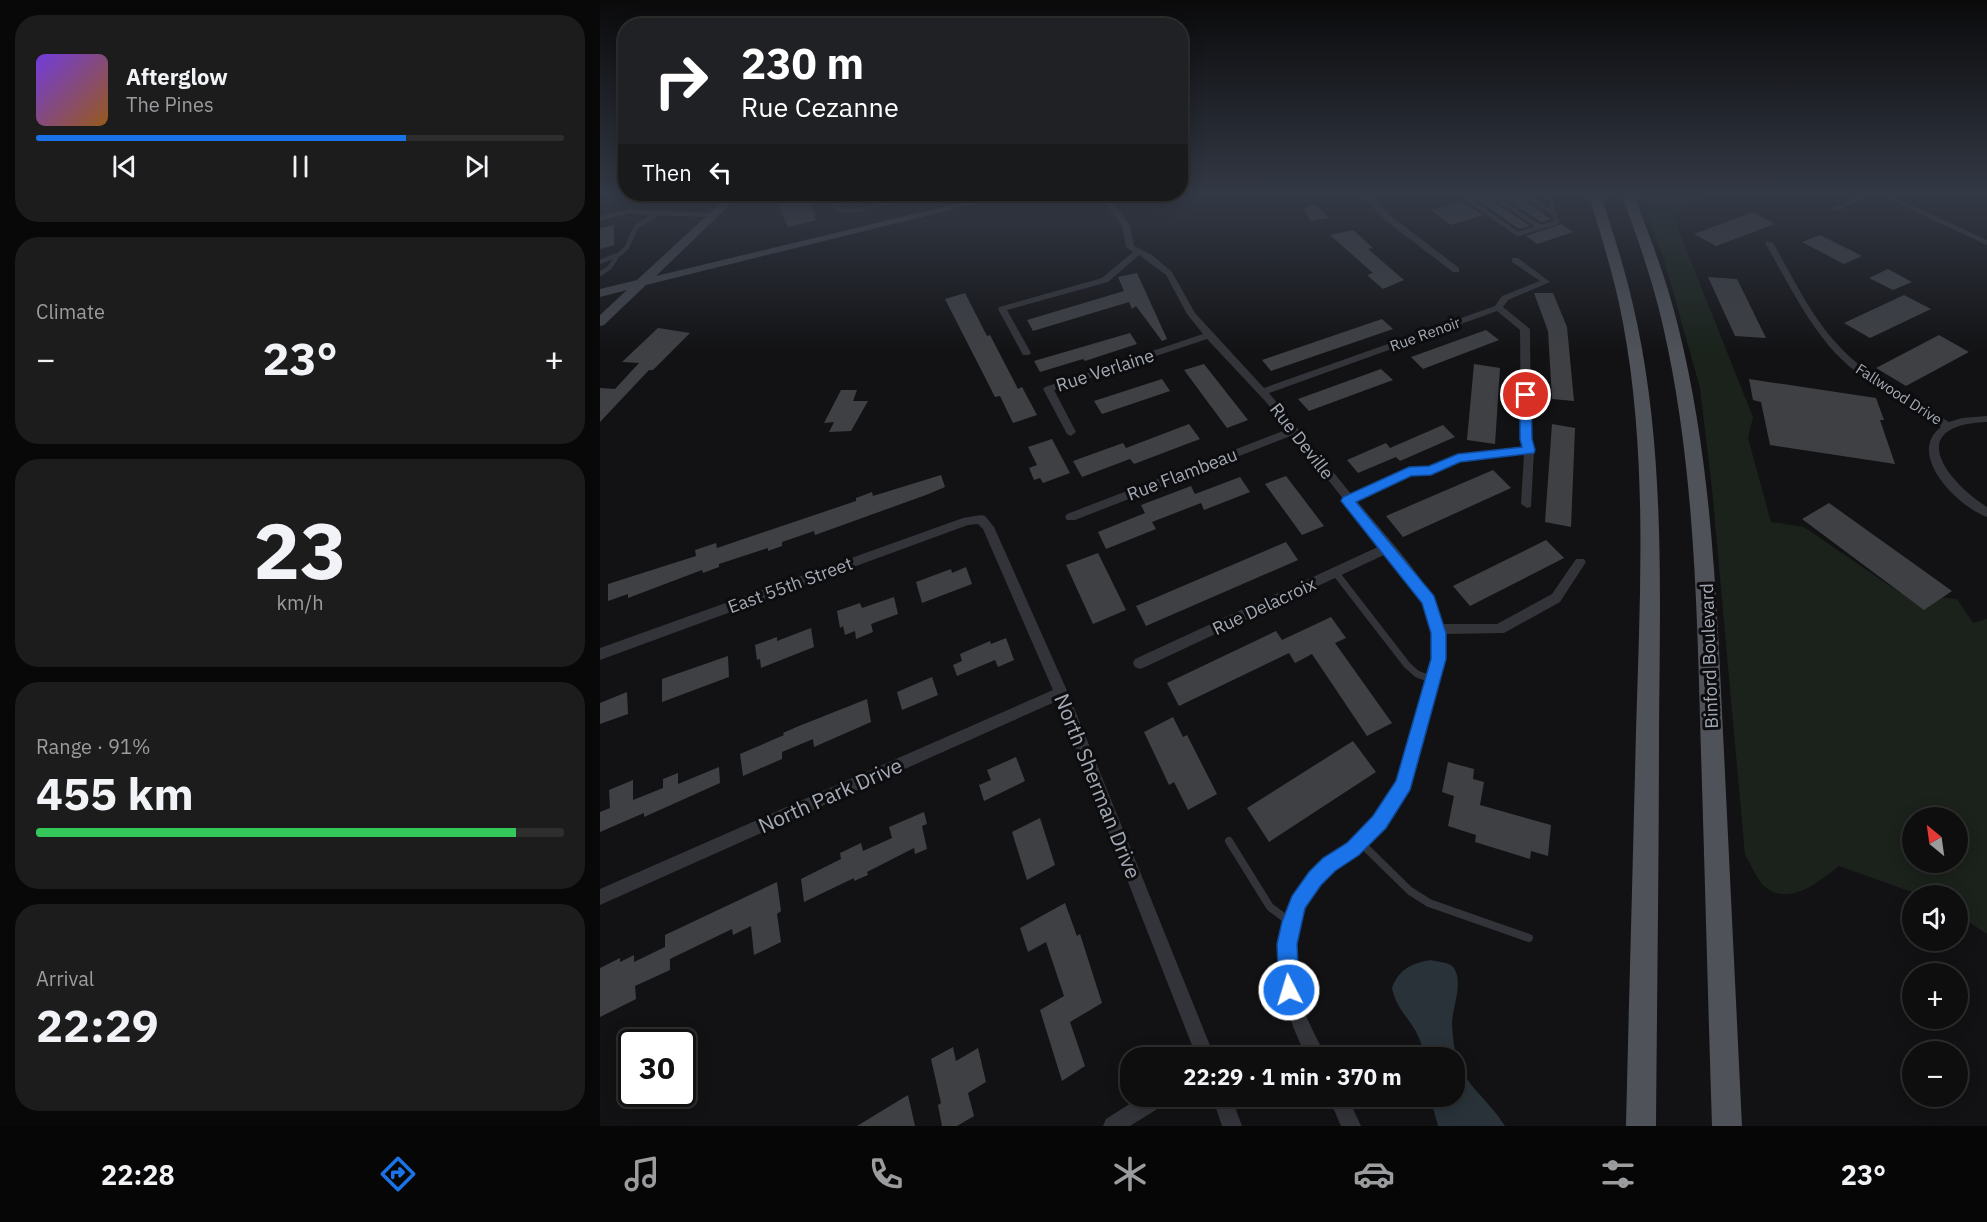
<!DOCTYPE html>
<html lang="en">
<head>
<meta charset="utf-8">
<style>
	body { margin:0; font-family:"IBM Plex Sans",sans-serif; background:#1c1c1d; color:#f1f3f6; height:100vh; display:flex; flex-direction:column; font-size:22px; white-space:nowrap }
	* { box-sizing:border-box; margin:0 }
	p { font-size:20px; color:#9b9c9e }
	.icon { flex:none; width:33px; height:33px; fill:none; stroke:currentColor; stroke-width:2; stroke-linecap:round; stroke-linejoin:round }
	.map { position:relative; flex:1; overflow:hidden }
	.drawer { display:flex; flex-direction:column; gap:15px; padding:15px; background:#080808; width:600px }
	.drawer>* { flex:none }
	.guide { position:absolute; left:18px; top:18px; width:570px; height:183px; border-radius:24px; box-shadow:0 3px 15px #0003,0 0 0 2px #2e2e2f; background:#202124; color:#fff; overflow:hidden }
	.needle { width:39px; rotate:331deg }
	.fabs { position:absolute; left:1302px; top:807px; display:grid; gap:12px }
	.fabs a { display:grid; place-items:center; width:66px; height:66px; border-radius:50%; background:#0e0e0f; box-shadow:0 3px 15px #0003,0 0 0 2px #2e2e2f; font-size:30px }
	.speed { position:absolute; left:18px; top:1029px; display:flex; gap:12px; font-size:30px; font-weight:700; text-align:center }
	.speed>* { display:grid; place-content:center; width:78px; height:78px; border-radius:50%; background:#0e0e0f; box-shadow:0 3px 15px #0003,0 0 0 2px #2e2e2f; line-height:1 }
	.speed .limit { border:3px solid #111; border-radius:9px; background:#fff; color:#111 }
	.pin { position:absolute; display:grid; place-items:center; width:51px; height:51px; color:#fff; margin:-26px; border:3px solid #fff; border-radius:50%; box-shadow:0 2px 6px #0007 }
	.me { position:absolute; width:66px; margin:-33px; rotate:355deg; stroke-linejoin:round; filter:drop-shadow(0 0 4px #0008) }
	.turn { display:flex; align-items:center; gap:21px; height:126px; padding:0 24px; font-size:27px }
	.turn .icon { width:78px; height:78px; stroke-width:2.5 }
	.turn b { display:block; font-size:42px; line-height:51px }
	.then { display:flex; align-items:center; height:57px; padding:0 24px; background:#0003; gap:12px; font-size:22px }
	.big { font-size:45px; font-weight:700; line-height:1.1 }
	.drawer .widget { flex:1; display:flex; flex-direction:column; justify-content:center; gap:9px; min-width:0; padding:0 21px; border-radius:24px; background:#1c1c1d }
	.drawer .dial { align-items:center; gap:0 }
	.dial b { font-size:78px; line-height:1 }
	.song { display:flex; align-items:center; gap:18px }
	.cover { width:72px; height:72px; border-radius:9px; background:linear-gradient(135deg,hsl(260 70% 55%),hsl(30 70% 35%)) }
	.played { height:6px; border-radius:3px; background:linear-gradient(90deg,#1a73e8 70%,#2e2e2f 70%) }
	.keys { display:flex; justify-content:space-around; direction:ltr }
	.heat { display:flex; justify-content:space-between; align-items:center; font-size:33px; direction:ltr }
	.charge { height:9px; border-radius:4px; background:linear-gradient(90deg,#34c759 91%,#2e2e2f 0) }
	.trip { position:absolute; left:520px; top:1047px; width:345px; height:60px; border-radius:24px; background:#0e0e0f; box-shadow:0 3px 15px #0003,0 0 0 2px #2e2e2f; font-weight:700; line-height:60px; text-align:center }
	.tabs { display:flex; height:96px; justify-content:space-around; align-items:center; background:#060606; color:#9b9c9e }
	.tabs .icon { width:42px; height:42px }
	.tabs .active { color:#1a73e8 }
	.tabs b { font-size:27px; color:#f1f3f6 }
	main { display:flex; flex:1; min-height:0 }
	.map>svg:first-child { display:block }
	.green { fill:#1a221b; fill-rule:evenodd }
	.water { fill:#283238 }
	.building { fill:#3e4044 }
	.lines { fill:none; stroke-linecap:round; stroke-linejoin:round }
	.lane-far2 { stroke:#333439; stroke-width:4.5 }
	.lane-far1 { stroke:#333439; stroke-width:7 }
	.lane { stroke:#333439; stroke-width:8 }
	.street { fill:#333439; fill-rule:evenodd }
	.secondary { fill:#414349; fill-rule:evenodd }
	.primary { fill:#4f5258; fill-rule:evenodd }
	.route { fill:#1a73e8; stroke:#114b97; stroke-width:1.5 }
	.labels { text-anchor:middle; dominant-baseline:central; stroke-width:6; stroke-linejoin:round; paint-order:stroke }
	.far-street-label { font-size:15px; fill:#a3aab5; stroke:#0d0d0f }
	.street-label { font-size:18px; fill:#a3aab5; stroke:#0d0d0f }
	.near-street-label { font-size:21px; fill:#a3aab5; stroke:#0d0d0f }
</style>
</head>
<body>
<main>
<section class="drawer">
<div class="widget">
<div class="song"><i class="cover"></i><div><b>Afterglow</b><p>The Pines</p></div></div>
<div class="played"></div>
<div class="keys"><svg class="icon" aria-label="previous" viewBox="0 0 24 24"><path d="M18 5L8 12l10 7zM5 5v14"/></svg><svg class="icon" aria-label="pause" viewBox="0 0 24 24"><path d="M8 5v14M16 5v14"/></svg><svg class="icon" aria-label="next" viewBox="0 0 24 24"><path d="M6 5l10 7-10 7zM19 5v14"/></svg></div>
</div>
<div class="widget"><p>Climate</p>
<div class="heat"><a>−</a><b class="big">23°</b><a>+</a></div>
</div>
<div class="widget dial"><b>23</b><p>km/h</p></div>
<div class="widget"><p>Range · 91%</p><b class="big">455 km</b><div class="charge"></div></div>
<div class="widget"><p>Arrival</p><b class="big">22:29</b></div>
</section>
<div class="map">
<svg width="1387" height="1126" viewBox="0 0 1387 1126">
	<rect width="100%" height="100%" fill="#121214"/>
	<path class="green" d="M1040,196h74l-20,6 -22,12 81,203 -5,21 23,84 33,5 98,67 55,5 16,24 14,-4v315l-29,-19v-19l-38,-1 -81,-29c-19,15 -49,41 -74,21 -8,-7 -14,-23 -20,-32l-33,-366 -12,-101 -37,-132zM1312,818h46v44h-46z"/>
	<path class="water" d="M831,960c7,2 17,2 22,7 11,13 0,40 -1,55 0,7 1,16 2,23 6,40 32,50 51,81h-67l-8,-29 25,-1v-38l-31,-1c-3,-32 -27,-42 -32,-69 7,-19 20,-25 39,-28z"/>
	<g class="building">
		<polygon points="189,196 208,196 216,215 214,215 216,220 188,227 178,204 179,198"/>
		<polygon points="878,196 889,196 891,200 930,226 919,229 873,197"/>
		<polygon points="901,196 919,196 951,219 941,222"/>
		<polygon points="862,201 883,215 851,225 831,210"/>
		<polygon points="710,205 716,205 729,218 710,221 704,209"/>
		<polygon points="1153,212 1175,224 1116,246 1094,234"/>
		<polygon points="961,224 973,232 937,244 926,236"/>
		<polygon points="14,225 14,245 0,249 0,228"/>
		<polygon points="753,230 773,248 768,249 804,280 783,289 767,275 773,273 730,235"/>
		<polygon points="1220,235 1262,256 1244,264 1202,242"/>
		<polygon points="1288,269 1312,282 1293,290 1269,278"/>
		<polygon points="537,273 567,339 562,341 536,306 532,309 529,302 433,331 427,320 524,291 518,277"/>
		<polygon points="1108,277 1137,279 1166,338 1135,336"/>
		<polygon points="365,293 387,336 390,335 418,389 422,387 437,415 413,423 400,396 395,397 345,299"/>
		<polygon points="934,293 953,293 967,327 974,401 952,399 948,331"/>
		<polygon points="1304,295 1331,309 1270,338 1244,323"/>
		<polygon points="782,319 793,329 671,371 662,360"/>
		<polygon points="58,328 90,333 53,370 49,370 0,422 0,388 15,389 39,363 22,362"/>
		<polygon points="886,330 899,340 823,369 811,357"/>
		<polygon points="530,333 537,344 485,361 483,359 440,372 434,361"/>
		<polygon points="1339,335 1369,352 1306,386 1276,368"/>
		<polygon points="604,364 648,420 627,428 584,370"/>
		<polygon points="874,364 900,368 895,444 867,440"/>
		<polygon points="781,369 793,380 709,411 698,399"/>
		<polygon points="562,379 570,391 502,414 494,401"/>
		<polygon points="1149,379 1276,398 1284,420 1280,420 1295,464 1170,445 1161,402 1153,400"/>
		<polygon points="241,390 257,390 253,401 268,401 251,431 229,432 234,422 224,423"/>
		<polygon points="589,424 600,439 534,464 530,459 482,477 473,461 523,443 526,448"/>
		<polygon points="952,424 975,428 971,527 945,522"/>
		<polygon points="843,425 855,437 800,461 796,457 758,473 747,460 786,443 790,448"/>
		<polygon points="452,439 470,473 443,483 440,478 434,480 429,468 437,465 428,447"/>
		<polygon points="893,470 911,488 803,537 786,516"/>
		<polygon points="341,475 345,487 326,495 215,535 214,531 182,542 182,546 168,551 168,548 119,564 119,567 103,573 102,570 28,598 28,594 8,601 8,584 96,556 95,550 116,543 117,548 256,501 256,498 272,492 273,496"/>
		<polygon points="686,476 724,526 702,535 665,484"/>
		<polygon points="640,477 650,492 604,510 601,503 552,522 556,529 506,549 498,532 545,513 541,505 591,486 595,494"/>
		<polygon points="1229,503 1352,591 1324,610 1202,519"/>
		<polygon points="946,540 964,558 870,606 853,586"/>
		<polygon points="686,542 698,560 546,626 536,606"/>
		<polygon points="498,553 526,610 493,624 466,565"/>
		<polygon points="366,567 372,584 322,603 316,582 351,569 352,573"/>
		<polygon points="294,597 298,614 271,624 273,632 256,639 255,631 245,635 243,626 240,628 237,611 260,603 262,608"/>
		<polygon points="731,617 746,638 735,643 792,723 767,736 712,654 695,663 689,653 579,706 567,683 676,631 682,640"/>
		<polygon points="211,628 214,647 161,668 160,659 157,660 155,645 177,637 177,641"/>
		<polygon points="406,638 414,660 398,667 395,660 357,676 353,665 362,661 360,654 390,641 391,644"/>
		<polygon points="128,656 129,677 62,702 62,679"/>
		<polygon points="332,677 338,695 302,710 297,692"/>
		<polygon points="27,692 28,714 0,724 0,703"/>
		<polygon points="267,699 271,722 214,747 213,739 182,752 182,759 143,776 140,754 184,735 183,733 199,726"/>
		<polygon points="573,717 583,737 587,735 617,794 588,810 574,782 569,785 544,732"/>
		<polygon points="753,741 776,772 669,842 647,808"/>
		<polygon points="416,757 425,781 384,801 379,785 391,780 387,770"/>
		<polygon points="848,762 874,769 873,779 884,782 880,805 951,825 948,856 931,851 930,859 875,842 876,835 848,826 854,796 842,792"/>
		<polygon points="119,767 120,783 44,817 44,813 0,832 0,812 10,808 9,790 33,780 33,800 63,788 63,779 78,773 78,784"/>
		<polygon points="324,812 327,824 322,826 327,849 315,854 314,848 267,872 268,875 254,881 254,878 204,902 201,879 241,859 240,853 261,843 263,851 292,838 289,827"/>
		<polygon points="440,818 455,865 427,880 412,832"/>
		<polygon points="177,882 181,911 177,914 181,942 154,955 151,926 133,935 132,929 70,959 70,970 35,986 36,999 0,1017 0,968 20,958 20,962 34,955 34,962 65,947 65,935"/>
		<polygon points="465,903 477,936 480,934 502,1003 470,1022 485,1066 462,1081 440,1010 464,996 446,942 428,952 420,928"/>
		<polygon points="353,1047 356,1061 378,1048 386,1082 368,1093 374,1116 357,1126 342,1126 338,1105 341,1103 331,1059"/>
		<polygon points="308,1095 315,1126 257,1126"/>
	</g>
	<g class="lines">
		<g class="lane-far2">
			<polyline points="863,196 918,234 957,222 949,196"/>
			<polyline points="893,196 940,227"/>
			<polyline points="926,196 955,214"/>
			<polyline points="0,218 30,211 58,213"/>
			<polyline points="0,262 20,254 27,247 36,227 59,213 113,215"/>
			<polyline points="0,274 9,268 16,258"/>
		</g>
		<polyline class="lane-far1" points="735,572 807,665 817,674 833,680"/>
		<g class="lane">
			<polyline points="629,841 670,907 690,922"/>
			<polyline points="762,844 810,891 829,903 929,938"/>
		</g>
		<g class="street">
			<path d="M229,196h8l3,11c17,6 61,-11 83,-11l-66,16 -14,1 -9,-3z"/>
			<path d="M500,196h8l22,29 4,21 18,9 20,17 23,41 69,75 231,-82 7,-10 38,-15 -28,-19v-4h6l32,24 -42,18 -5,7 27,22 1,110 3,11 -3,57 -4,1 -6,-4 3,-50 -64,8 -29,12 -20,2 -54,25c27,34 75,81 86,123h54l55,-30 24,-35h8l2,3 -26,40 -56,31 -60,1c4,28 -7,54 -13,80 -10,41 -21,83 -48,117 -8,9 -17,18 -27,25 -7,5 -16,8 -22,15 -39,35 -48,89 -31,137 6,17 16,33 23,50h-19c-34,-70 -48,-136 13,-197 7,-6 15,-10 23,-15 11,-7 21,-17 30,-27 28,-35 37,-79 48,-122 3,-12 10,-26 11,-39 2,-14 0,-31 -5,-45 -8,-22 -27,-41 -41,-59l-241,113 -5,2 -5,-2 -2,-4 2,-4 245,-113 -87,-111 -218,85h-8l-2,-3 2,-3 221,-85 -22,-27 -59,-63 -153,51 22,42 -5,4 -4,-2 -24,-45 2,-2 158,-53 -16,-20 -21,-39 -27,-20 -31,27 -101,28 24,43 -2,2h-6l-25,-46 1,-2 103,-29 31,-26 -7,-5 -4,-22zM897,311l23,19 1,109 2,8 -65,7 -29,12 -24,3 -54,25 -82,-101z"/>
			<polygon points="763,196 771,196 792,217 859,268 859,272 853,272 786,221"/>
			<polygon points="1261,196 1271,196 1237,211 1230,209"/>
			<polygon points="1281,196 1291,196 1387,240 1387,245"/>
			<path d="M1166,241l7,2c20,34 37,72 64,101 31,34 73,55 112,78l13,-4 25,-2v6c-83,3 -42,58 0,85v10c-29,-10 -82,-63 -46,-90 -39,-24 -82,-46 -112,-81 -26,-31 -44,-69 -64,-103z"/>
			<polygon points="381,515 385,516 394,527 468,693 615,1058 597,1058 457,701 0,905 0,889 453,690 383,529 378,524 368,525 0,660 0,648 363,518"/>
			<polygon points="542,1096 569,1096 567,1103 530,1126 503,1126 506,1119"/>
			<polygon points="612,1096 631,1096 642,1126 622,1126"/>
			<polygon points="728,1096 747,1096 761,1126 741,1126"/>
		</g>
		<polygon class="secondary" points="128,196 139,196 56,276 389,196 406,196 46,285 4,325 0,326 0,315 27,290 0,297 0,289 37,280"/>
		<g class="primary">
			<path d="M989,196h12c14,42 27,83 36,127 28,133 23,272 22,408 0,131 -2,263 -3,395h-30c3,-132 7,-263 10,-395 4,-135 12,-274 -13,-408 -8,-43 -21,-85 -34,-127z"/>
			<path d="M1022,196h12c17,43 33,85 44,130 35,139 39,284 46,427 6,124 12,249 18,373h-30c-4,-124 -7,-248 -11,-373 -4,-142 -6,-287 -38,-427 -10,-44 -25,-87 -41,-130z"/>
		</g>
	</g>
	<linearGradient id="sky" x2="0" y2="1"><stop stop-color="#0a0a0b"/><stop offset="0.55" stop-color="#333945"/><stop offset="1" stop-color="#333945" stop-opacity="0"/></linearGradient>
	<rect width="1387" height="354" fill="url(#sky)"/>
	<polygon class="route" points="926,391 931,395 932,439 935,450 934,453 860,462 831,475 811,476 756,502 834,596 846,633 846,659 810,790 786,828 759,855 735,871 721,885 705,908 697,944 699,990 696,997 689,999 682,997 679,990 677,944 682,922 692,896 709,872 723,858 747,843 773,816 796,781 831,659 831,633 822,603 741,501 743,497 809,467 829,466 858,454 922,447 920,439 920,395"/>
	<g class="labels">
		<g class="far-street-label">
			<text transform="translate(825 334) rotate(-20)">Rue Renoir</text>
			<text transform="translate(1299 394) rotate(33)">Fallwood Drive</text>
		</g>
		<g class="street-label">
			<text transform="translate(505 370) rotate(-18)">Rue Verlaine</text>
			<text transform="translate(702 441) rotate(52)">Rue Deville</text>
			<text transform="translate(582 474) rotate(-21)">Rue Flambeau</text>
			<text transform="translate(190 585) rotate(-20)">East 55th Street</text>
			<text transform="translate(664 606) rotate(-25)">Rue Delacroix</text>
			<text transform="translate(1109 656) rotate(-92)">Binford Boulevard</text>
		</g>
		<g class="near-street-label">
			<text transform="translate(498 786) rotate(68)">North Sherman Drive</text>
			<text transform="translate(230 795) rotate(-24)">North Park Drive</text>
		</g>
	</g>
</svg>
<div class="fabs">
<a><svg class="needle" viewBox="-14 -14 28 28"><path d="M0-13l5 13h-10z" fill="#e53935"/><path d="M0 13l5-13h-10z" fill="#9b9c9e"/></svg></a>
<a><svg class="icon" aria-label="sound" viewBox="0 0 24 24"><path d="M4 9h4l5-4v14l-5-4H4zM17 9q2 3 0 6"/></svg></a>
<a>+</a>
<a>−</a>
</div>
<div class="speed"><div class="limit">30</div></div>
<div class="pin" style="left:926px;top:395px;background:#d93025"><svg class="icon" aria-label="arrive" viewBox="0 0 24 24"><path d="M6 21V4h12l-3 4 3 4H6"/></svg></div>
<svg class="me" style="left:689px;top:990px" viewBox="-20 -20 40 40"><circle r="17" fill="#1a73e8" stroke="#fff" stroke-width="3"/><path d="M0-11L8 9 0 5-8 9z" fill="#fff"/></svg>
<div class="trip">22:29 · 1 min · 370 m</div>
<div class="guide">
<div class="turn"><svg class="icon" aria-label="right" viewBox="0 0 24 24"><path d="M7 20v-9h11M14 6l5 5-5 5"/></svg><div><b>230 m</b>Rue Cezanne</div></div>
<div class="then">Then<svg class="icon" aria-label="left" viewBox="0 0 24 24"><path d="M17 20v-9H6M10 6l-5 5 5 5"/></svg></div>
</div>
</div>
</main>
<nav class="tabs">
<b>22:28</b>
<svg class="icon active" aria-label="directions" viewBox="0 0 24 24"><path d="M12 3l9 9-9 9-9-9zM9 14v-3h6M13 9l2 2-2 2"/></svg>
<svg class="icon" aria-label="music" viewBox="0 0 24 24"><path d="M9 18V5l10-2v13"/><circle cx="6" cy="18" r="3"/><circle cx="16" cy="16" r="3"/></svg>
<svg class="icon" aria-label="phone" viewBox="0 0 24 24"><path d="M5 4h4l2 5-3 2q2 4 5 5l2-3 5 2v4C11 20 4 13 5 4z"/></svg>
<svg class="icon" aria-label="climate" viewBox="0 0 24 24"><path d="M12 3v18M4 7l16 10M4 17L20 7"/></svg>
<svg class="icon" aria-label="car" viewBox="0 0 24 24"><path d="M5 17H2v-5l4-1 3-4h7l3 4 3 1v5h-3M9 17h6M6 11h13"/><circle cx="7" cy="17" r="2"/><circle cx="17" cy="17" r="2"/></svg>
<svg class="icon" aria-label="filters" viewBox="0 0 24 24"><path d="M4 7h16M4 17h16"/><circle cx="9" cy="7" r="2"/><circle cx="15" cy="17" r="2"/></svg>
<b>23°</b>
</nav>
</body>
</html>
